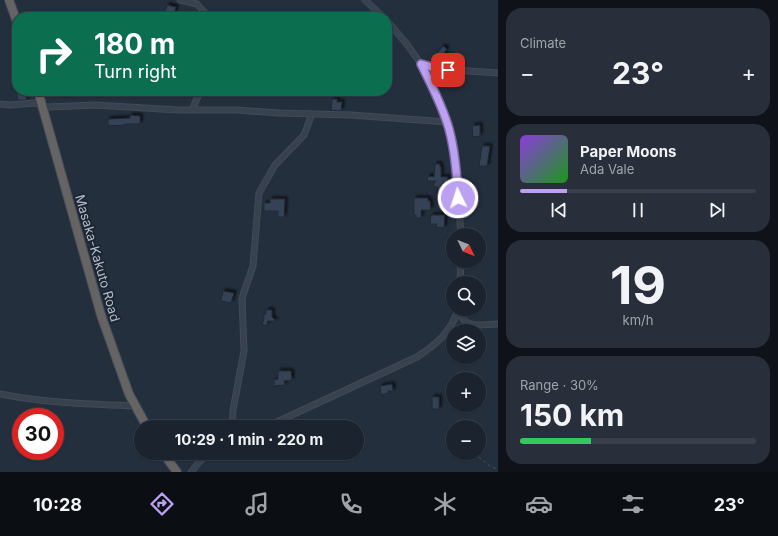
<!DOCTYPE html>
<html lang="en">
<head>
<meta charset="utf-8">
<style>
	body { margin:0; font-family:Inter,sans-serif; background:#282f3a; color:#f1f3f6; height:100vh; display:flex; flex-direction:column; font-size:15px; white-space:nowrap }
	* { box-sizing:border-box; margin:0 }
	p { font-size:13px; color:#a0a4aa }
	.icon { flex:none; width:22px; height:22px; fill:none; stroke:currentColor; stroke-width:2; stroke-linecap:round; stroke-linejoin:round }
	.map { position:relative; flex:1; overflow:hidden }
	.details { display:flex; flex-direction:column; gap:8px; padding:8px; background:#0f1319; width:280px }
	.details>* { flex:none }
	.top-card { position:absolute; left:12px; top:12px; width:380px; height:84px; border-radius:16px; box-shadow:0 1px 3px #0004,0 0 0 1px #39404a; background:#0b6e4f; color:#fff; overflow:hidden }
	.needle { width:26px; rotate:133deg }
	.controls { position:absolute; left:446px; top:228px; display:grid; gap:8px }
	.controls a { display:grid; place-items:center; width:40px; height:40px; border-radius:50%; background:#1b232e; box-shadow:0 1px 3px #0004,0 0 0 1px #39404a; font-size:20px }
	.speed { position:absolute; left:12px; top:408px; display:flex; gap:8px; font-size:20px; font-weight:700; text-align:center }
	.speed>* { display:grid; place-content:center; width:52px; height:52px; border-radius:50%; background:#1b232e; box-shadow:0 1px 3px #0004,0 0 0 1px #39404a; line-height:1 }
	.speed .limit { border:6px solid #d22; background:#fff; color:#111 }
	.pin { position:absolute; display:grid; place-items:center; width:34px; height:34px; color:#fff; margin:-17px; border-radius:8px; box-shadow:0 2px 6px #0006 }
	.me { position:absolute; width:44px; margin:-22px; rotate:356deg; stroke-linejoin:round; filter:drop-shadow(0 0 3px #0008) }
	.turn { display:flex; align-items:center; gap:14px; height:84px; padding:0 16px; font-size:18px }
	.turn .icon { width:52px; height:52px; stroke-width:2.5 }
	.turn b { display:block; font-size:28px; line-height:34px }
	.big { font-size:30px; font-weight:700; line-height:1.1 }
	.details .tile { flex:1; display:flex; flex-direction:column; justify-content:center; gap:6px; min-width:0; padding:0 14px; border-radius:16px; background:#282f3a }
	.details .dial { align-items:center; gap:0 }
	.dial b { font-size:52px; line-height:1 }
	.song { display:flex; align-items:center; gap:12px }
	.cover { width:48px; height:48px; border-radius:6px; background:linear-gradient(135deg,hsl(270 70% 55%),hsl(120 70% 35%)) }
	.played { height:4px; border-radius:2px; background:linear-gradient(90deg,#bca0f2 20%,#39404a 20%) }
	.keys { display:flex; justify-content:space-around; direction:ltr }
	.heat { display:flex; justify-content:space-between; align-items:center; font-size:22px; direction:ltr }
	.charge { height:6px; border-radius:3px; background:linear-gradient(90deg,#34c759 30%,#39404a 0) }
	.trip { position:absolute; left:134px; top:420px; width:230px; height:40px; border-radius:20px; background:#1b232e; box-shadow:0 1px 3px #0004,0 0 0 1px #39404a; font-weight:700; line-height:40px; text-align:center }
	.dock { display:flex; height:64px; justify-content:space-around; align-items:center; background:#0b0e12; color:#a0a4aa }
	.dock .icon { width:28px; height:28px }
	.dock .on { color:#bca0f2 }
	.dock b { font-size:18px; color:#f1f3f6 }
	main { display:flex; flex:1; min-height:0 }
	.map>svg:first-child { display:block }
	.building { fill:#364354; stroke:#1f2835; filter:url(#shadow) }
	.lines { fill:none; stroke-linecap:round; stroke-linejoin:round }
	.minor-casing { stroke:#414a57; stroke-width:7 }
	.trunk-casing { stroke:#434c59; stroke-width:10 }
	.path { stroke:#3f5557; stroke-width:1; stroke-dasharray:3 3; stroke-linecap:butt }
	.minor { stroke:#38414e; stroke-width:5 }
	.trunk { stroke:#656462; stroke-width:8 }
	.route-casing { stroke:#7a689d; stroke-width:10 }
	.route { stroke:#bca0f2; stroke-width:7 }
	.labels { text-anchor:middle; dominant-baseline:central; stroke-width:4; stroke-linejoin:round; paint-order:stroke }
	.street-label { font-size:13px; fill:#b4bcc9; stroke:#1d2633 }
</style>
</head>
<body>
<main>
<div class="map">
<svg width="498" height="472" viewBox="0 0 498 472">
	<defs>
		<filter id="shadow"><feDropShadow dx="2.5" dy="-2.5" stdDeviation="1" flood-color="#0009"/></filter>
	</defs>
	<rect width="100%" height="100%" fill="#242f3e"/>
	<g class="building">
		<polygon points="167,5 176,7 173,17 164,16"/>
		<polygon points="443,46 447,49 443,54 453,57 451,64 439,60 440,58 435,56"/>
		<polygon points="16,91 25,91 27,100 18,100"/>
		<polygon points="62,91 78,92 78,96 63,98"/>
		<polygon points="332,99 337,99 337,102 342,102 341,111 331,110"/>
		<polygon points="130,115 140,116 140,124 125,124 125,125 108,126 108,119 130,118"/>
		<polygon points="480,125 480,136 473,137 472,126"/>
		<polygon points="482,146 490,146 487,166 479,166"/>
		<polygon points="435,164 440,164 440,167 441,167 441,177 448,177 446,193 437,192 438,188 433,185 436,181 427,181 428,176 434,177"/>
		<polygon points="414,198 428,198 428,201 430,201 431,210 421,210 421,218 416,218 416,215 414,215"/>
		<polygon points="270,199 285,199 284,217 278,217 278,211 264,211 264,203 270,203"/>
		<polygon points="431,215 445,215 444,228 436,227 437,224 430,224"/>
		<polygon points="223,291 234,293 231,303 221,301"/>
		<polygon points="266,310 272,310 272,317 276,321 268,321 266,326 262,324 264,319 264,314 266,314"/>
		<polygon points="278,371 291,371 292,380 284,381 285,385 274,386 274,380 278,379"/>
		<polygon points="392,384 393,391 388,391 388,393 381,395 380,386"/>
		<rect x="432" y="397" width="7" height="12"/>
	</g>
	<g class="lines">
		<g class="minor-casing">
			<g id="minor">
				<polyline points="180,0 197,4 209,17"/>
				<polyline points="365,0 383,17"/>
				<polyline points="387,21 406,43 421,64 430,83 449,128 456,164 461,235"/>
				<polyline points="421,64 439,69 498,73"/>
				<polyline points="0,104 10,105 34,103 48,107 95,105 178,110 236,110 279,113 351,115 447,122"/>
				<polyline points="192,110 199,94 199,91"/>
				<polyline points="460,283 461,261"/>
				<path d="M458,310c8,21 21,14 40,14"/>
				<path d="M0,394c44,9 90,10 135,12"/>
				<polyline points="232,427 233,410 244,351 242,298 253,266 259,193 275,165 304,135 312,114"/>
				<path d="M266,427l151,-70c18,-12 35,-25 41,-48"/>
				<polyline points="191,472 200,461 210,453"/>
			</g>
		</g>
		<g class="trunk-casing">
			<g id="trunk">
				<polyline points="9,0 17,22"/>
				<polyline points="38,91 101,315 129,394 147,427"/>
				<polyline points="163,453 177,472"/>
			</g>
		</g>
		<polyline class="path" points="474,453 491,467 498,469"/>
		<use href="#minor" class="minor"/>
		<use href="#trunk" class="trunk"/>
	</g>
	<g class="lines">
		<g class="route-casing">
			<path id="route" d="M448,70l-9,-1 -18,-5c10,20 22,43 28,65 6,22 8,46 9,69"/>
		</g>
		<use href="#route" class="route"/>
	</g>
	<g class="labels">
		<g class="street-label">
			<text transform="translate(98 258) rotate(74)">Masaka-Kakuto Road</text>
		</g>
	</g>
</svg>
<div class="controls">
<a><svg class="needle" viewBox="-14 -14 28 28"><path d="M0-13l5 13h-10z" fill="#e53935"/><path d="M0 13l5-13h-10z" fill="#a0a4aa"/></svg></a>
<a><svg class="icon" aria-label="search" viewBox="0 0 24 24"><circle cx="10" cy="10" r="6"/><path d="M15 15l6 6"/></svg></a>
<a><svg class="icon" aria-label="layers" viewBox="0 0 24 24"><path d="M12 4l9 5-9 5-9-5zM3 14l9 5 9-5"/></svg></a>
<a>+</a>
<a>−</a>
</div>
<div class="speed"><div class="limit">30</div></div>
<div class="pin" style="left:448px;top:70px;background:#d93025"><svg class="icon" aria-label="arrive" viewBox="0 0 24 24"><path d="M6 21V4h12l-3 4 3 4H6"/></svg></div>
<svg class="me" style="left:458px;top:198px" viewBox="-20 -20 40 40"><circle r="17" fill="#bca0f2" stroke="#fff" stroke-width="3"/><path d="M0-11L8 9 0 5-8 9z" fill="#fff"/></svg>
<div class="trip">10:29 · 1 min · 220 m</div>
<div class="top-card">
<div class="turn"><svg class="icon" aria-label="right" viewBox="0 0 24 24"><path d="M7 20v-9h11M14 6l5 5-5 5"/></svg><div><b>180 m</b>Turn right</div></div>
</div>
</div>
<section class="details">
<div class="tile"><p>Climate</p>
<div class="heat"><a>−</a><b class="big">23°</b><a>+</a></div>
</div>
<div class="tile">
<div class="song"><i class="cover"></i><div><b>Paper Moons</b><p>Ada Vale</p></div></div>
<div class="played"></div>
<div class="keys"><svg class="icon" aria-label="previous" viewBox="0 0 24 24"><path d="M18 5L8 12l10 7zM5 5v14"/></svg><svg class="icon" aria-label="pause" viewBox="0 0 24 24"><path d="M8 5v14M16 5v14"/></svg><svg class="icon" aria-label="next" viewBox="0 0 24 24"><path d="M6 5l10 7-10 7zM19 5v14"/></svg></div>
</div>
<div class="tile dial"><b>19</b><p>km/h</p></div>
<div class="tile"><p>Range · 30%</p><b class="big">150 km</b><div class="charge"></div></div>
</section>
</main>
<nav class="dock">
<b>10:28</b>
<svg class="icon on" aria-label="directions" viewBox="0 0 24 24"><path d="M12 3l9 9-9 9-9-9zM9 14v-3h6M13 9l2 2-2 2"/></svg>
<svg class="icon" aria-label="music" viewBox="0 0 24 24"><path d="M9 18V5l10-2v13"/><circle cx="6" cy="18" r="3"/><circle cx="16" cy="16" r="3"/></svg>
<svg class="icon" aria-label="phone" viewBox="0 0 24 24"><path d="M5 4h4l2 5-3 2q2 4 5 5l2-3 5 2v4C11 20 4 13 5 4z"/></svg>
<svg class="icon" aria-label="climate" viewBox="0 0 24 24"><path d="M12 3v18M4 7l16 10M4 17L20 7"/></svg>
<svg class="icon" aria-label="car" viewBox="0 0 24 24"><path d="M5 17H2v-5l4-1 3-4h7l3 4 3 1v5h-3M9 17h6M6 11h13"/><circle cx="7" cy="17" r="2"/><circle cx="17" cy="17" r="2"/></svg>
<svg class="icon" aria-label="filters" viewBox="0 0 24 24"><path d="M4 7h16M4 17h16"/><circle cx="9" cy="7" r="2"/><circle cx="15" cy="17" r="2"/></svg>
<b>23°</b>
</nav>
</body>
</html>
